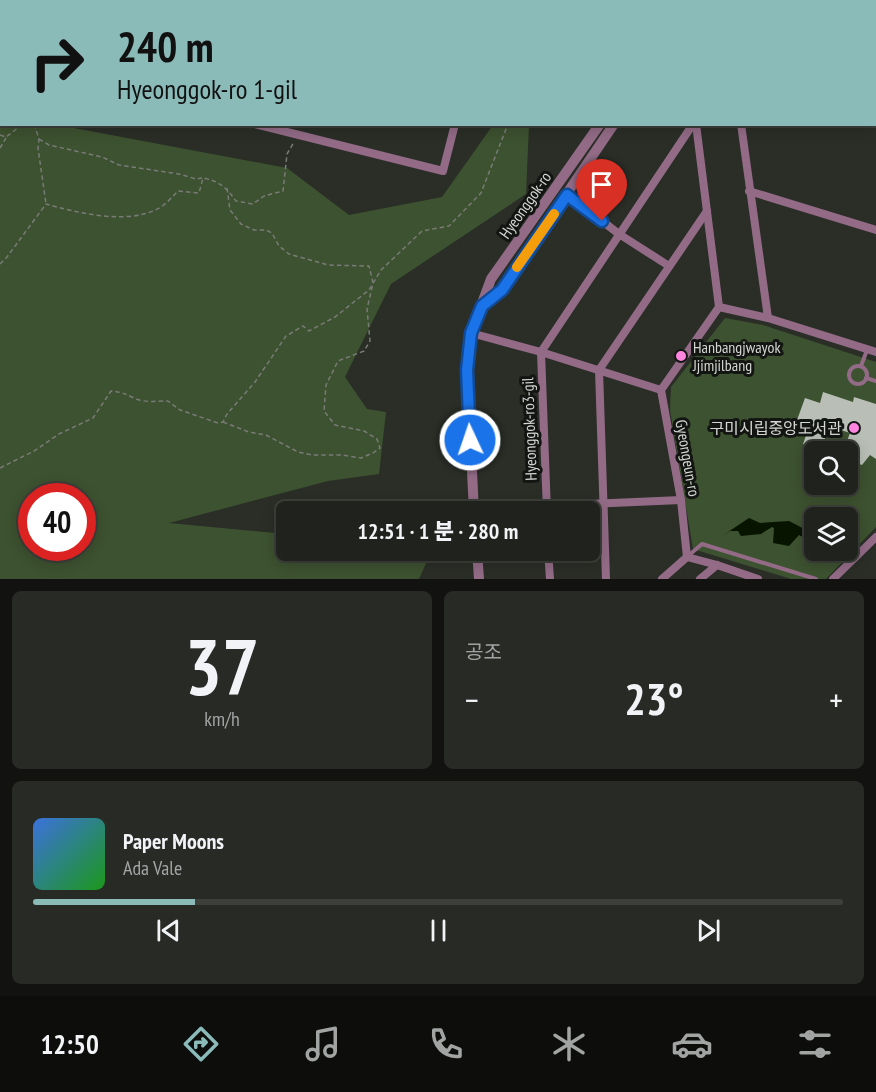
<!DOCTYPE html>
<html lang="ko">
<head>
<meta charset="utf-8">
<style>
	body { margin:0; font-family:"PT Sans Narrow","Noto Sans KR",sans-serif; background:#282a26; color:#f1f3f6; height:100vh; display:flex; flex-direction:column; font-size:22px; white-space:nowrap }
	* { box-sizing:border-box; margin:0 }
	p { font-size:20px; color:#a2a4a4 }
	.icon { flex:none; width:33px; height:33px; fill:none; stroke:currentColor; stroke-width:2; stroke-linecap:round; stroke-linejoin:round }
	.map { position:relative; height:579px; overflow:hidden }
	.sheet { display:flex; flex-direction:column; gap:12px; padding:12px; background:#121310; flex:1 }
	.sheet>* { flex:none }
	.hud { position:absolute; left:0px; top:0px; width:876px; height:126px; box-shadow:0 3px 15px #0003,0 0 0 2px #3d3f3b; background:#8bbbb9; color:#111; overflow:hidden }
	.fabs { position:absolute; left:804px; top:441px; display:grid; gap:12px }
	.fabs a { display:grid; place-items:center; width:54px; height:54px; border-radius:9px; background:#20221d; box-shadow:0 3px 15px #0003,0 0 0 2px #3d3f3b; font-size:30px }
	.speed { position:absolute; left:18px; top:483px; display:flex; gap:12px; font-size:30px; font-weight:700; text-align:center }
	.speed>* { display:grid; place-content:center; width:78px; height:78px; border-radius:50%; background:#20221d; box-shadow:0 3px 15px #0003,0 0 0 2px #3d3f3b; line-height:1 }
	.speed .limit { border:9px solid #d22; background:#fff; color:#111 }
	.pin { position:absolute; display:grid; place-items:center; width:51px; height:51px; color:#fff; margin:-62px -26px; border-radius:50% 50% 50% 0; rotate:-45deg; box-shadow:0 0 6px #0007 }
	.pin .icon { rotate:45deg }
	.me { position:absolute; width:66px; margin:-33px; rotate:357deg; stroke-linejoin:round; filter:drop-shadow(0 0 4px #0008) }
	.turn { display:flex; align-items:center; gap:21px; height:126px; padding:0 18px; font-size:27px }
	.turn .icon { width:78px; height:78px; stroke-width:2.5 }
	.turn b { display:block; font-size:42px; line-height:51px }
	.big { font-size:45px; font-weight:800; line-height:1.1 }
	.sheet .widget { flex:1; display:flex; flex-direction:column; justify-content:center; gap:9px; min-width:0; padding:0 21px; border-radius:9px; background:#282a26 }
	.sheet .dial { align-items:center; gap:0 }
	.dial b { font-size:78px; line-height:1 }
	.song { display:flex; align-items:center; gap:18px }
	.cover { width:72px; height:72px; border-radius:9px; background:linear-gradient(135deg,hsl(220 70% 55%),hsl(120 70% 35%)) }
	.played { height:6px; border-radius:3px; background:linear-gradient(90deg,#8bbbb9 20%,#3d3f3b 20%) }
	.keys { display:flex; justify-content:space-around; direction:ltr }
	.heat { display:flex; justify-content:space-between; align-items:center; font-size:33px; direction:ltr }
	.sheet .tiles { flex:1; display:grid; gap:12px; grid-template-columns:1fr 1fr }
	.widget:last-child { grid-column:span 2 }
	.trip { position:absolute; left:276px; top:501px; width:324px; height:60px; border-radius:9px; background:#20221d; box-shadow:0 3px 15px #0003,0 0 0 2px #3d3f3b; font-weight:800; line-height:60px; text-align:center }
	.menu { display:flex; height:96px; justify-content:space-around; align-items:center; background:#0d0e0c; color:#a2a4a4 }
	.menu .icon { width:42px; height:42px }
	.menu .active { color:#8bbbb9 }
	.menu b { font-size:27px; color:#f1f3f6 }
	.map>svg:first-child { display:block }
	.green { fill:#3d5230; fill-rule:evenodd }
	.water { fill:#071500 }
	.building { fill:#b9bfb6 }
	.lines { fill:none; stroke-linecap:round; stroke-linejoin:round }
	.path { stroke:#787b76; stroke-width:1.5; stroke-dasharray:4.5 3; stroke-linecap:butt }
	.service { stroke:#936b87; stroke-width:4 }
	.minor { stroke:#936b87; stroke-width:8 }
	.tertiary { stroke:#936b87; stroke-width:10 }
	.route-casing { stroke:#114b97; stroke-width:15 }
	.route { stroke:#1a73e8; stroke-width:10 }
	.slow { stroke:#f59e0b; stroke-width:10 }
	.poi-dot { fill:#fe85df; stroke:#131512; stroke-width:2 }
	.labels { text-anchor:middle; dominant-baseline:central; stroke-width:6; stroke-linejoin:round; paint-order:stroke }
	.street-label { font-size:16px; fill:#d4d7d3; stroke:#131512 }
	.poi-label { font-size:16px; fill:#d4d7d3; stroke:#131512; text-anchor:start }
</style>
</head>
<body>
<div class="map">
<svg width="876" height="579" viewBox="0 0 876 579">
	<rect width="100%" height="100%" fill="#2a2e27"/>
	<g class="green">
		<path d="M0,0h61l-59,2v122l56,1 229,43 62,47 93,-18 51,-72h36l-3,69 -135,90 -46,93 22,32 19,3 -7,62 -51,7 -159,42 117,11v16l134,1 8,8 -9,20h-419zM82,496v52h-50v-52z"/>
		<path d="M725,318l38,7 113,37v165l-50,52h-35l-98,-30 -23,-139 1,-23zM814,452h34v32h-34zM814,518h34v32h-34z"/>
	</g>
	<polygon class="water" points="749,518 760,523 789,521 814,534 814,543 799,535 789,546 773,543 774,528 772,527 761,534 741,536 738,531 730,531 722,536"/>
	<polygon class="building" points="823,392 853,402 854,397 876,404 876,459 870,455 862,465 848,460 848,452 843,452 850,433 829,426 821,450 803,444 810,424 797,420 805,398 820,403"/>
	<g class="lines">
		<g class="path">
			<polyline points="49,2 50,0"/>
			<polyline points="34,124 39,139 38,148 46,204"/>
			<polyline points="0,135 6,137 23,124"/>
			<polyline points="39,139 49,145 102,157 119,165 179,174 196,179 202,178"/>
			<polyline points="0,148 6,138"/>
			<path d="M0,264l7,-7 39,-53c32,9 84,22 115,3 6,-4 12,-11 17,-16l21,2 4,-15c16,3 23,9 33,23l17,3 11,-8 19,-5 4,-37 7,-12"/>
			<polyline points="223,422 249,432 266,435 298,452 312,455 342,455 361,458 373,453 380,448 377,439 364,431 335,425 324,411 326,385 338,361 364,351 370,341 367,309 373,283 369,266 328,265 289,254 279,246 272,233 266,230 254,230 241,224 230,210 227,188"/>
			<path d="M0,468l34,-17 25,-17 34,-16 18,-27c10,1 15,3 23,7 9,5 24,3 34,3l12,9 38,13 5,-1 4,-8 28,-32 31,-46 17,-10 6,5 26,-14 34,-27 12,-20 41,-39 27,-5 32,-33 27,-69"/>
		</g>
		<g class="service">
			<circle cx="858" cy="375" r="9"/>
			<polyline points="861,366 867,350"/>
			<polyline points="866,378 876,381"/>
			<polyline points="688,556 702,544 816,579"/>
		</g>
		<g class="minor">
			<polyline points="680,0 680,2"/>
			<polyline points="723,0 724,2"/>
			<polyline points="813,0 817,2"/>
			<polyline points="827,0 827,2"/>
			<polyline points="90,2 90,0"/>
			<polyline points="430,2 431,0"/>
			<polyline points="874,20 876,21"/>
			<polyline points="255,124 443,171 455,124"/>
			<polyline points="696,124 719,307"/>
			<polyline points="741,124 768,318"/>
			<polyline points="749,191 876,230"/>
			<polyline points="567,194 619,234 669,266"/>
			<polyline points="471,333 541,352 661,390"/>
			<polyline points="474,509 681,500"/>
			<polyline points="547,512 541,352 693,124"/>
			<polyline points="548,550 550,579"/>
			<polyline points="687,557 681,500 661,390 719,307 768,318 876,352"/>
			<polyline points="687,557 717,565 758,579"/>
			<polyline points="606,579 599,370 707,211"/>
			<polyline points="662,579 687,557"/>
			<polyline points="700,579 717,565"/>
			<polyline points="833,579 876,537"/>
		</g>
		<g class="tertiary">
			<polyline points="353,0 359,2"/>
			<polyline points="390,0 395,2"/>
			<polyline points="600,0 600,2"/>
			<polyline points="615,0 615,2"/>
			<polyline points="633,0 635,2"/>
			<polyline points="569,2 570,0"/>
			<polyline points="874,91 876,91"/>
			<polyline points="874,116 876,117"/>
			<polyline points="483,306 502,289 614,124"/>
			<polyline points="474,512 467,370 471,333 491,279 600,124"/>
			<polyline points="477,550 479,579"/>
		</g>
	</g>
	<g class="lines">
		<g class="route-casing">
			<polyline id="route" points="470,440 467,370 471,333 482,306 502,290 567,195 602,221"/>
		</g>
		<use href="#route" class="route"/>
		<polyline class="slow" points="517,267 554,214"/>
	</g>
	<g class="poi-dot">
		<circle cx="681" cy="356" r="6"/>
		<circle cx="854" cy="428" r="6"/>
	</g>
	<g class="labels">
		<g class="street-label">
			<text transform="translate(525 205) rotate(-55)">Hyeonggok-ro</text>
			<text transform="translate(529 429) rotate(-92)">Hyeonggok-ro3-gil</text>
			<text transform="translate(688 458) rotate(80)">Gyeongeun-ro</text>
		</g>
		<g class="poi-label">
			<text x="693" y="347">Hanbangjwayok<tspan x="693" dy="18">Jjimjilbang</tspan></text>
			<text x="842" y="428" text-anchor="end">구미시립중앙도서관</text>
		</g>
	</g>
</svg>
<div class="fabs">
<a><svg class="icon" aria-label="search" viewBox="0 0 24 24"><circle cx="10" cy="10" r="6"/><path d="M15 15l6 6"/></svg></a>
<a><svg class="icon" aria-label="layers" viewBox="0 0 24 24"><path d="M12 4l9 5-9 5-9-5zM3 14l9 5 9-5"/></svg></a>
</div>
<div class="speed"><div class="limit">40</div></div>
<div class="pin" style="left:602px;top:221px;background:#d93025"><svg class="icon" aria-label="arrive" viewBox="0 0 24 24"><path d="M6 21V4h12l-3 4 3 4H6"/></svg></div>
<svg class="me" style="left:470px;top:440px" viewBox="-20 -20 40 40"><circle r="17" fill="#1a73e8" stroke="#fff" stroke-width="3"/><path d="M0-11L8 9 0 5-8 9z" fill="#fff"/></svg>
<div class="trip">12:51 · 1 분 · 280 m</div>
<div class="hud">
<div class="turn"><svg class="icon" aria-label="right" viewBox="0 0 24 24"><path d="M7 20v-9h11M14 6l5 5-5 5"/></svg><div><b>240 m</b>Hyeonggok-ro 1-gil</div></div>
</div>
</div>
<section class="sheet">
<div class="tiles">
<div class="widget dial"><b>37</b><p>km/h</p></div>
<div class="widget"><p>공조</p>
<div class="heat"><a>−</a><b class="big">23°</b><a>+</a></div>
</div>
<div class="widget">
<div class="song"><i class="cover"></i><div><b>Paper Moons</b><p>Ada Vale</p></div></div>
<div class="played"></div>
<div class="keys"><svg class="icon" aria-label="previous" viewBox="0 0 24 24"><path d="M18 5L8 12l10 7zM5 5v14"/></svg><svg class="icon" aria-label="pause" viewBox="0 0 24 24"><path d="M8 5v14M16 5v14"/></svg><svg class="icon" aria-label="next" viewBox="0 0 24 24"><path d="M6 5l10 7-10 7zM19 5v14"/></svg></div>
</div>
</div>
</section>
<nav class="menu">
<b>12:50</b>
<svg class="icon active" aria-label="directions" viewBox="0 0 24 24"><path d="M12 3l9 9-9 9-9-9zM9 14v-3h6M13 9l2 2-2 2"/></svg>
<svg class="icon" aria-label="music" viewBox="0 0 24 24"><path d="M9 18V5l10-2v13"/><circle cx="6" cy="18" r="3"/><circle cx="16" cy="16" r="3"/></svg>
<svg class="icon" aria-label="phone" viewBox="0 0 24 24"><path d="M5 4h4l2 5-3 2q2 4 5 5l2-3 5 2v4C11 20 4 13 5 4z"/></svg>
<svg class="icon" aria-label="climate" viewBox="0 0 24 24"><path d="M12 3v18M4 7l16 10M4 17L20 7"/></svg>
<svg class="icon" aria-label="car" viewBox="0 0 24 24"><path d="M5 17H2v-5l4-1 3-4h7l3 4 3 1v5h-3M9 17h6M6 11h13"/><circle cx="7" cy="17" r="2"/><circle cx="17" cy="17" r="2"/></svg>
<svg class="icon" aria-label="filters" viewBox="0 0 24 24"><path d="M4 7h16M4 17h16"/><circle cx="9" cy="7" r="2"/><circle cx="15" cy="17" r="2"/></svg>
</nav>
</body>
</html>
